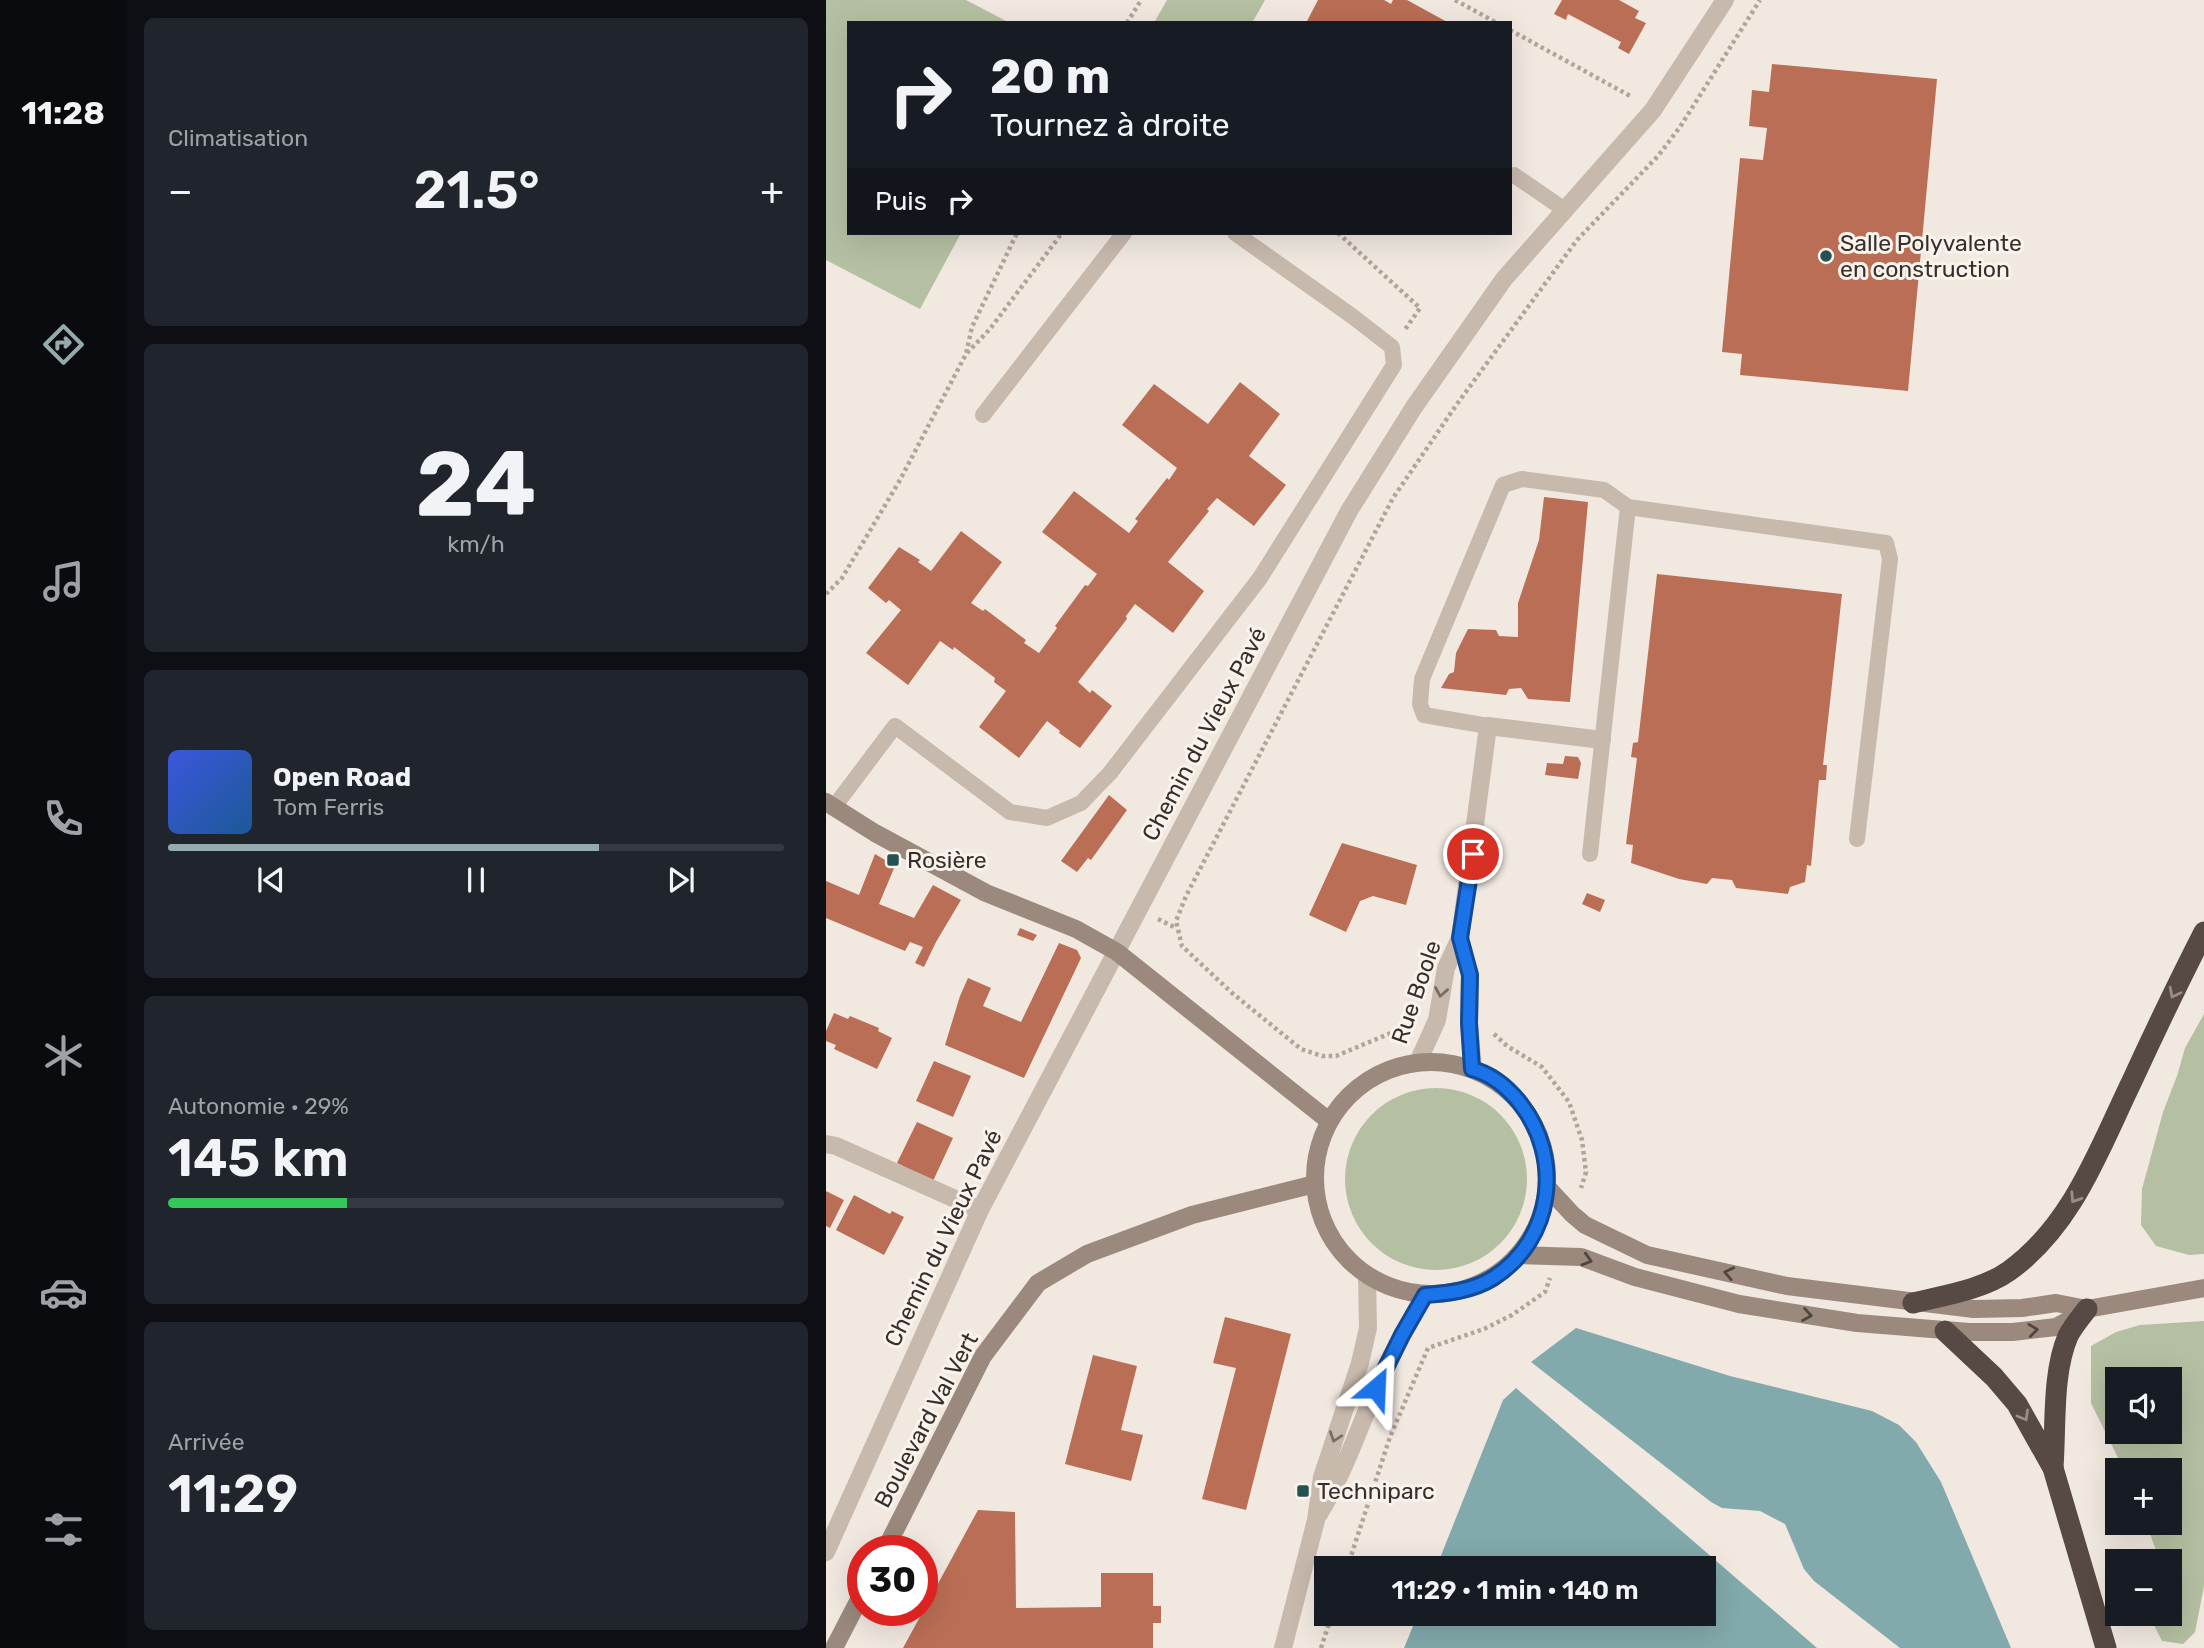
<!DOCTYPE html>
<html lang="fr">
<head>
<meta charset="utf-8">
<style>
	body { margin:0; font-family:Rubik,sans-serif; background:#20242c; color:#f1f3f6; height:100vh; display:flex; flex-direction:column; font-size:26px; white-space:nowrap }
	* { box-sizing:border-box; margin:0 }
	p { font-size:23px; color:#9ea1a6 }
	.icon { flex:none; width:38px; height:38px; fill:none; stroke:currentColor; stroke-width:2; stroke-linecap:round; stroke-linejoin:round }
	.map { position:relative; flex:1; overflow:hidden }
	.drawer { display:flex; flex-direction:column; gap:18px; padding:18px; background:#0d0f14; width:700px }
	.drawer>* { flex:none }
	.top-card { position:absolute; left:21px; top:21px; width:665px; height:214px; border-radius:0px; box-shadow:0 7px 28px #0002; background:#171b24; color:#f1f3f6; overflow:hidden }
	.tools { position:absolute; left:1279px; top:1367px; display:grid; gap:14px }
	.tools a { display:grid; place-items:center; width:77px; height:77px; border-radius:0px; background:#171b24; box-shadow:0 7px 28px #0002; font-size:35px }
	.speed { position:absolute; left:21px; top:1535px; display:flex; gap:14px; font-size:35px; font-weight:700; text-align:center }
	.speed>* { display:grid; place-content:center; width:91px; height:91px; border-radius:50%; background:#171b24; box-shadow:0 7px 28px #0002; line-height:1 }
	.speed .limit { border:10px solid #d22; background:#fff; color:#111 }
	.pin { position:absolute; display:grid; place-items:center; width:60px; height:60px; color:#fff; margin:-30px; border:4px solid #fff; border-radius:50%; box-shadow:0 2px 7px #0007 }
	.me { position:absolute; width:77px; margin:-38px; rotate:26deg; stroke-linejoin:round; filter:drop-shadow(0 0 5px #0008) }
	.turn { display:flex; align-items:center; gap:24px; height:147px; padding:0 28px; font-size:32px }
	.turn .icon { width:91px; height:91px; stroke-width:2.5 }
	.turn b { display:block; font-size:49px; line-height:60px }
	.then { display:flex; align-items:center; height:66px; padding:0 28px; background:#0003; gap:14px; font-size:26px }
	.big { font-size:52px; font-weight:600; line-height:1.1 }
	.drawer .widget { flex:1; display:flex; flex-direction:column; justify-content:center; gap:10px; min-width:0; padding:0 24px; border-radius:10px; background:#20242c }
	.drawer .dial { align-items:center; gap:0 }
	.dial b { font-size:91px; line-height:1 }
	.song { display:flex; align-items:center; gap:21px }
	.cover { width:84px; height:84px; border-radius:10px; background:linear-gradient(135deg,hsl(230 70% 55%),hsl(210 70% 35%)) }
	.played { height:7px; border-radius:4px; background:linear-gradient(90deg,#95aaad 70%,#363941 70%) }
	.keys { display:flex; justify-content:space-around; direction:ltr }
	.heat { display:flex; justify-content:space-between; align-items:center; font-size:38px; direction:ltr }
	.charge { height:10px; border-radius:5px; background:linear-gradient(90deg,#34c759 29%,#363941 0) }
	.trip { position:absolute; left:488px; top:1556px; width:402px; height:70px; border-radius:0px; background:#171b24; box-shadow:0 7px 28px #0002; font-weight:600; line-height:70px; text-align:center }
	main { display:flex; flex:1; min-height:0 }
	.tabs { display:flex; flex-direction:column; width:126px; justify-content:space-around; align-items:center; background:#090b0e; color:#9ea1a6 }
	.tabs .icon { width:49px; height:49px }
	.tabs .active { color:#95aaad }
	.tabs b { font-size:32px; color:#f1f3f6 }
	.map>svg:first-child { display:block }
	.green { fill:#b5bfa1; fill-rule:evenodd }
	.water { fill:#82a9ab }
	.building { fill:#ba6e55 }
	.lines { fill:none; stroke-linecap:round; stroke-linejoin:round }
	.path { stroke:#b4a497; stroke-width:4.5; stroke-dasharray:3.5 3.5; stroke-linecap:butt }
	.lane { stroke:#c8b9ad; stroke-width:16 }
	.street { stroke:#c8b9ad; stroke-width:18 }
	.secondary { stroke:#9b897e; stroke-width:18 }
	.highway { stroke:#574943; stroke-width:21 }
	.oneway { stroke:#786d66 }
	.oneway2 { stroke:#988d87 }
	.oneway3 { stroke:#504640 }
	.route-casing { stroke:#114b97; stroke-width:18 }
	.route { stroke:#1a73e8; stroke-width:12 }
	.poi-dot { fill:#245154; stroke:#f9f3ec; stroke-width:2.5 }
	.labels { text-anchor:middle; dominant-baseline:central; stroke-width:6; stroke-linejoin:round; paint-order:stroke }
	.poi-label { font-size:23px; fill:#372f2b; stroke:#f9f3ec; text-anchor:start }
	.street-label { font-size:23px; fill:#372f2b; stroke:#f9f3ec }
</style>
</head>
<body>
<main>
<nav class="tabs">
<b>11:28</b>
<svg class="icon active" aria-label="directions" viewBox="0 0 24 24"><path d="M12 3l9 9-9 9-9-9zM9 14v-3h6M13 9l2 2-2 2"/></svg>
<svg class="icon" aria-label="music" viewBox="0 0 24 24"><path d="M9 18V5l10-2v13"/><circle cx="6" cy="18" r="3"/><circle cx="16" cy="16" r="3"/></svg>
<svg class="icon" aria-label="phone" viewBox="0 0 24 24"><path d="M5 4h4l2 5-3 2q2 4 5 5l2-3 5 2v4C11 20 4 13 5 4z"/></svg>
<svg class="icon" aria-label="climate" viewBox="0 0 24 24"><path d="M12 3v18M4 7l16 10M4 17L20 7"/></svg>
<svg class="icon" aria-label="car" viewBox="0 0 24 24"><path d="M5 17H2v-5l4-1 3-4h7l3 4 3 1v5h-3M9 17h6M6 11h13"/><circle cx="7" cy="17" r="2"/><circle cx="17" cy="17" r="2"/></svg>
<svg class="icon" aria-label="filters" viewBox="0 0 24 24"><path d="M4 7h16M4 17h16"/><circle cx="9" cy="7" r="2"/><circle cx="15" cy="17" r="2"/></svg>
</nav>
<section class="drawer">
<div class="widget"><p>Climatisation</p>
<div class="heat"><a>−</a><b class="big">21.5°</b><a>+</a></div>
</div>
<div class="widget dial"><b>24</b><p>km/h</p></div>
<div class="widget">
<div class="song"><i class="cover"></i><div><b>Open Road</b><p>Tom Ferris</p></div></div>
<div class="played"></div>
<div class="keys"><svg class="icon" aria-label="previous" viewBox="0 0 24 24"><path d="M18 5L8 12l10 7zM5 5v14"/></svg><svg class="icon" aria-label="pause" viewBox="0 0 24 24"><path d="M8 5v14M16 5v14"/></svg><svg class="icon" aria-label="next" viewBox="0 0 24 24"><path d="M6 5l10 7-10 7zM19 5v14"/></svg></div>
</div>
<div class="widget"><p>Autonomie · 29%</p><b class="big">145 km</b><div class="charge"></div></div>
<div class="widget"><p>Arrivée</p><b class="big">11:29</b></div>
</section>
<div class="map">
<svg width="1378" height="1648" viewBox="0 0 1378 1648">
	<rect width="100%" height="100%" fill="#f1e9e0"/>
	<g class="green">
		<polygon points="0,0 140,0 184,23 23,23 23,233 135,233 94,309 0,260"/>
		<polygon points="341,0 439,0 426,23 332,23 329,21"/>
		<polygon points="1378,1014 1378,1254 1363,1255 1330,1246 1315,1225 1316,1189 1337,1112 1351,1076 1359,1048"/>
		<circle cx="610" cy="1179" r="91"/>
		<path d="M1378,1321v265l-9,46 -12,12 -21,-3 -8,-16 2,-11h14v-53h-13v-8l-11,-30 24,-1v-52h-46l-33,-67v-57l25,-14 24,-7zM1344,1379v53h-52v-53z"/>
	</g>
	<g class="water">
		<polygon points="750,1328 904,1376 1046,1411 1073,1425 1090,1442 1115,1482 1185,1648 1074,1648 988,1581 978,1569 959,1524 934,1511 896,1508 885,1502 705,1362"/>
		<polygon points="690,1388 991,1648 578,1648 592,1614 878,1614 878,1568 610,1568 677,1400"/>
	</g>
	<g class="building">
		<polygon points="492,0 558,0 565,4 567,0 581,0 623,23 480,23"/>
		<polygon points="736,0 793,0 813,11 809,18 820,23 803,54 792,48 795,42 742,14 740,20 728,14"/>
		<polygon points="946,64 1111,79 1082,391 914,375 916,354 896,352 914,158 937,160 941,128 923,126 926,90 943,92"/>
		<polygon points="414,382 454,414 423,456 460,485 428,526 391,498 381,509 383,511 342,562 378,591 347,633 309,604 300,616 301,619 252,682 264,693 266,690 286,706 254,748 233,733 234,731 221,721 193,758 153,727 180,691 168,682 169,678 128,647 127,650 114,641 82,685 40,653 75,610 63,600 60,603 42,588 73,547 94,560 92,562 105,571 135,531 176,562 145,603 157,611 159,609 200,640 198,643 213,653 231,628 229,626 259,585 262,586 271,574 216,532 248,491 303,533 312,521 309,519 341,478 343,480 351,468 296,425 328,384 382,424"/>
		<polygon points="718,497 762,502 744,702 702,699 695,688 683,689 680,695 615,688 623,674 628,672 630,653 642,629 670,630 673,636 692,637 692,603 713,540"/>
		<polygon points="831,574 1016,594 997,765 1001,765 1000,780 993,780 985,866 981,865 979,882 964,887 962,894 910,888 906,880 886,878 881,884 853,879 805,863 807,845 800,844 811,758 805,757 807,743 812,742"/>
		<polygon points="739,756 752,757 755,763 752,779 719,775 721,763 737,764"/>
		<polygon points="283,795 301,810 265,860 262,858 251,872 235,861"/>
		<polygon points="516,843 591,865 580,905 547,896 534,901 520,932 483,915"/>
		<polygon points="49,854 69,866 53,904 88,918 107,885 135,900 110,942 98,967 89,963 97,947 84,942 79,951 0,918 0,881 33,895"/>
		<polygon points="761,893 779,900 774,912 756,904"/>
		<polygon points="194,928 211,935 207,941 191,935"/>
		<polygon points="233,943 251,950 255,958 198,1078 119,1045 134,996 142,978 165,988 157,1006 195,1022"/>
		<polygon points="8,1013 22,1019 24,1016 53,1028 52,1031 66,1038 51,1069 8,1049 10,1045 0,1041 0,1031"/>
		<polygon points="108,1061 145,1076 127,1117 90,1101"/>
		<polygon points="91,1122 127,1138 107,1181 71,1163"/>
		<polygon points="0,1191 18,1200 4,1228 0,1226"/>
		<polygon points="28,1195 64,1214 66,1211 78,1217 58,1255 10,1230"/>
		<polygon points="399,1317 465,1334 420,1510 376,1499 410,1368 387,1363"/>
		<polygon points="267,1355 311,1366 295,1430 317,1435 305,1481 239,1464"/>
		<polygon points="152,1510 189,1512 190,1608 275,1607 275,1573 327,1573 327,1606 335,1606 335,1623 327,1623 327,1648 77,1648"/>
	</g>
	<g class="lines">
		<g class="path">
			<polyline points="629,0 671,23"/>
			<polyline points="301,23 315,0"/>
			<polyline points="684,30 806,97"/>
			<polyline points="512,233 594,308 578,331"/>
			<polyline points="141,353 164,329 236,233"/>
			<polyline points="0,594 16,578 74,480 140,354 146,327 191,233"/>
			<polyline points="332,919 350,928"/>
			<polyline points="584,1025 510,1056 496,1056 475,1049 406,993 356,946 350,921 360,896 567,498 631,404 751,240 832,156 854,127 934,0"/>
			<polyline points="668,1034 681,1046 716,1067 743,1102 756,1140 760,1172 755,1188"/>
			<polyline points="521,1568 564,1437 602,1348 658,1329 686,1315 719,1292 724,1278"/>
			<polyline points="495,1648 506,1614"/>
		</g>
		<g class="lane">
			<polyline points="688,175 739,210"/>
			<polyline points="157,415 298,233"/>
			<polyline points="662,726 598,715 594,704 596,679 677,485 696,479 778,490 802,507 1060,543 1064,559 1031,839"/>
			<polyline points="8,807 69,726 184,812 221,818 255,803 284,773 434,578 568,365 566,347 526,316 409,233"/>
			<polyline points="764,854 802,507"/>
		</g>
		<g class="street">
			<polyline points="634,938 662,726 776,740"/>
			<polyline points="592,1062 611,1020 620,968 634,938 644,975 643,1023 647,1069"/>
			<polyline points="0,1144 10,1146 154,1210"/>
			<path d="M493,1514c24,-39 38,-81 56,-123 14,-33 32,-65 50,-96"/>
			<polyline points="0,1552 154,1210 523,511 588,407 678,279 827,110 899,0"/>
			<polyline points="457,1648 490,1520 496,1477 534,1363 542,1328 541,1276"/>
		</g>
		<g class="secondary">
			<polyline points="0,802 49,833 160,893 250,929 291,952 503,1121"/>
			<circle cx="605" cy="1178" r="116"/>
			<polyline points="722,1188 746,1214 759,1225 821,1255 961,1286 1148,1309 1196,1308 1230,1303 1261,1309 1378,1288"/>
			<polyline points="693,1255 755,1257 809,1277 913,1304 1031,1323 1143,1332 1187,1332 1230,1327 1257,1312"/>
			<polyline points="59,1550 157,1356 212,1283 261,1254 366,1215 489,1184"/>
			<polyline points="8,1648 37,1592"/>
		</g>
		<g class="highway">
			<path d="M1087,1303c32,-8 69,-13 96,-32 64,-46 90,-122 123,-190 23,-50 47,-100 72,-149"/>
			<polyline points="1119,1331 1168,1377 1191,1404 1227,1468 1280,1648"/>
			<path d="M1227,1467c3,-40 -1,-94 15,-131 5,-10 13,-19 19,-27"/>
		</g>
	</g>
	<defs><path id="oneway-chevron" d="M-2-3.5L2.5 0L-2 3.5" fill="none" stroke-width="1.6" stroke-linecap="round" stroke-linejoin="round" transform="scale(1.75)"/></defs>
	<g class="oneway">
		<use href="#oneway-chevron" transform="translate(615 992) rotate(100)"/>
		<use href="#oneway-chevron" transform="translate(509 1437) rotate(109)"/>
	</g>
	<g class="oneway2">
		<use href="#oneway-chevron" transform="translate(1348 993) rotate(117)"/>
		<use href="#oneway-chevron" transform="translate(1249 1198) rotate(123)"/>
		<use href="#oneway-chevron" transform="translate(1198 1416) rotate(60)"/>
	</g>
	<g class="oneway3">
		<use href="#oneway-chevron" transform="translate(761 1260) rotate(16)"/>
		<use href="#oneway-chevron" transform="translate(903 1273) rotate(-168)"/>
		<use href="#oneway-chevron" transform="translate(981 1315) rotate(9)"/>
		<use href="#oneway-chevron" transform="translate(1207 1330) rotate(-7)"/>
	</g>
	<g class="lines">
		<g class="route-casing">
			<path id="route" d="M550,1388l26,-53 23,-40c23,-2 47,-4 68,-17 61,-39 70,-120 27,-175 -12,-15 -29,-29 -48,-34l-3,-46 1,-48 -10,-37 13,-84"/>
		</g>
		<use href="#route" class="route"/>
	</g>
	<g class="poi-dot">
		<circle cx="1000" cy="256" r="7"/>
		<rect x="60" y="853" width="14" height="14" rx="3.5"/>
		<rect x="470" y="1484" width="14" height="14" rx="3.5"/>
	</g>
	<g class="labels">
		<g class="poi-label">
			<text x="1014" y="243">Salle Polyvalente<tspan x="1014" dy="26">en construction</tspan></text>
			<text x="81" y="860">Rosière</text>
			<text x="491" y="1491">Techniparc</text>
		</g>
		<g class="street-label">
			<text transform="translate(378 734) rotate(-62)">Chemin du Vieux Pavé</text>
			<text transform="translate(590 992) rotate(-71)">Rue Boole</text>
			<text transform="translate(117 1238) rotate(-64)">Chemin du Vieux Pavé</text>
			<text transform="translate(100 1420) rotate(-62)">Boulevard Val Vert</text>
		</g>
	</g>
</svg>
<div class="tools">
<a><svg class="icon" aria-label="sound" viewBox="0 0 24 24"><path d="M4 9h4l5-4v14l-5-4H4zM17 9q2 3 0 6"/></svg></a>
<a>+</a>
<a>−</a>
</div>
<div class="speed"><div class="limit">30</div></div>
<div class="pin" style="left:647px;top:854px;background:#d93025"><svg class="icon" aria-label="arrive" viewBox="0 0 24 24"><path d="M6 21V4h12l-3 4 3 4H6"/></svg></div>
<svg class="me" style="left:550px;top:1388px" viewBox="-20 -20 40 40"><path d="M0-17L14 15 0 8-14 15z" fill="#1a73e8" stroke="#fff" stroke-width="4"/></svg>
<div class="trip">11:29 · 1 min · 140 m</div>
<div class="top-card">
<div class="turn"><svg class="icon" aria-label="right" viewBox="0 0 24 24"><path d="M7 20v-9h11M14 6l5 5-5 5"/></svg><div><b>20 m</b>Tournez à droite</div></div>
<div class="then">Puis<svg class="icon" aria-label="right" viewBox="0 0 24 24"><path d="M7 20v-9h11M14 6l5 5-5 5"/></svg></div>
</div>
</div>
</main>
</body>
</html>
